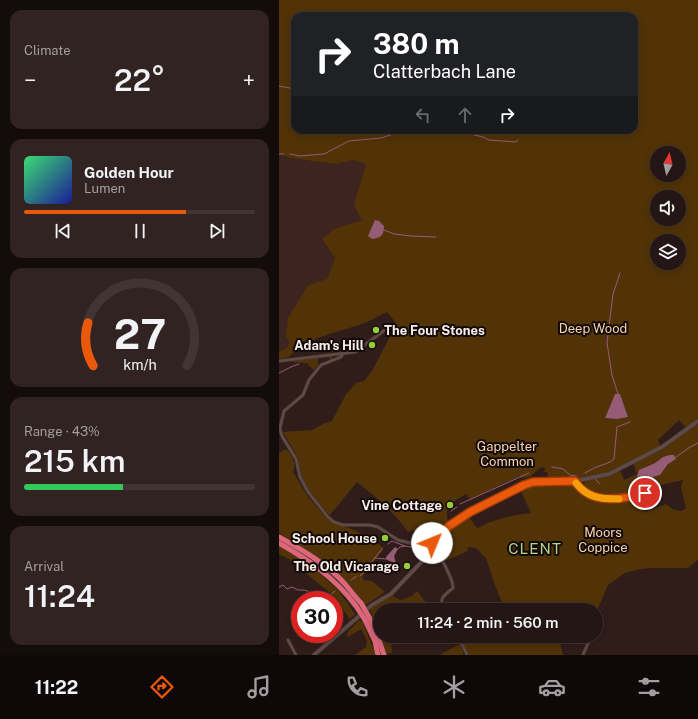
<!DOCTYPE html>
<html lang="en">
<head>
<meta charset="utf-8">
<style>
	body { margin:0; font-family:"Public Sans",sans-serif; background:#302322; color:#f1f3f6; height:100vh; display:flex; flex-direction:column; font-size:15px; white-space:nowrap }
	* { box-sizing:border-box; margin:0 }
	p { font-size:13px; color:#a39fa0 }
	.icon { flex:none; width:22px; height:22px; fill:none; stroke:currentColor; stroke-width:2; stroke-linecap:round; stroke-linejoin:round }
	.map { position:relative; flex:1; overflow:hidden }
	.drawer { display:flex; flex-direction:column; gap:10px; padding:10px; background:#140c0b; width:279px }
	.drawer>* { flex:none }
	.top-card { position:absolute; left:12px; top:12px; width:347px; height:122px; border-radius:12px; box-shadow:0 2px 10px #0003,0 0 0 1px #413534; background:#202124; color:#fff; overflow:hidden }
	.needle { width:26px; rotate:8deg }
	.controls { position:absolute; left:371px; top:146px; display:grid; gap:8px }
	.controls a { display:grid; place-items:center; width:36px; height:36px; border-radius:50%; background:#241614; box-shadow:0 2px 10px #0003,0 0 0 1px #413534; font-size:20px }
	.speed { position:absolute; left:12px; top:591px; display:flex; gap:8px; font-size:20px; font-weight:700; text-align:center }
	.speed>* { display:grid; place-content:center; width:52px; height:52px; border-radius:50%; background:#241614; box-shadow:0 2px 10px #0003,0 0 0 1px #413534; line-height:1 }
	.speed .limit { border:6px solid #d22; background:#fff; color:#111 }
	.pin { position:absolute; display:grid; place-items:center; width:34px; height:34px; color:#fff; margin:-17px; border:2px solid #fff; border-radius:50%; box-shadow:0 1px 4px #0007 }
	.me { position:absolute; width:44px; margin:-22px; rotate:45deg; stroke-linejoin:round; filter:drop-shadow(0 0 3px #0008) }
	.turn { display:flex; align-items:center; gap:14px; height:84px; padding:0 16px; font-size:18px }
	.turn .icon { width:52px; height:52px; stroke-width:2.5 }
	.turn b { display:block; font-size:28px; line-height:34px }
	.lanes { display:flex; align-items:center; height:38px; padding:0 16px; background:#0003; justify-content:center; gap:20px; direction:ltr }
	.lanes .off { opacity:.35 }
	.big { font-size:30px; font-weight:600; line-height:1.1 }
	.drawer .widget { flex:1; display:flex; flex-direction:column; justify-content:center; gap:6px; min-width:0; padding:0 14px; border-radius:12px; background:#302322 }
	.drawer .dial { align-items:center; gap:0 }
	.dial svg { height:104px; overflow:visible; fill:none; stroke:#413534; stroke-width:7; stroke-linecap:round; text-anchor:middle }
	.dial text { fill:#f1f3f6; stroke:none }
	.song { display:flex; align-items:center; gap:12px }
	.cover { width:48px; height:48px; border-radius:6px; background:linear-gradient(135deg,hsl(140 70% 55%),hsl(240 70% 35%)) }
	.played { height:4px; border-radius:2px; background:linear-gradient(90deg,#ea580c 70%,#413534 70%) }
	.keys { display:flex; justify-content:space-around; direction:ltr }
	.heat { display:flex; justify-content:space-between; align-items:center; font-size:22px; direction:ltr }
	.charge { height:6px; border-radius:3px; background:linear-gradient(90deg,#34c759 43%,#413534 0) }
	.trip { position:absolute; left:94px; top:603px; width:230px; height:40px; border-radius:20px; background:#241614; box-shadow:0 2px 10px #0003,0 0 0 1px #413534; font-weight:600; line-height:40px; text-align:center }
	.tabs { display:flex; height:64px; justify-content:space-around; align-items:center; background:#0e0908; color:#a39fa0 }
	.tabs .icon { width:28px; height:28px }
	.tabs .selected { color:#ea580c }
	.tabs b { font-size:18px; color:#f1f3f6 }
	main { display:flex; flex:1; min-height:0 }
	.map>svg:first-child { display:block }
	.built { fill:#3d241f }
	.green { fill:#513307; fill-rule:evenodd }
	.water { fill:#975c75 }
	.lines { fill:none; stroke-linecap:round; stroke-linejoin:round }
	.stream { stroke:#975c75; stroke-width:1 }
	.street-casing { stroke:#493a38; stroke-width:3.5 }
	.secondary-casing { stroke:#493a38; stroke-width:4.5 }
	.highway-casing { stroke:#493a38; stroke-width:6 }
	.street { stroke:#604a46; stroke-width:2.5 }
	.secondary { stroke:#604a46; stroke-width:3.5 }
	.highway { stroke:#dd6679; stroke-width:5 }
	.highway-bridge-casing { stroke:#493a38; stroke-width:6; stroke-linecap:butt }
	.highway-bridge { stroke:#dd6679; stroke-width:5 }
	.route-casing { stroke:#983908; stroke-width:10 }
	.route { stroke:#ea580c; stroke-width:7 }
	.slow { stroke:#f59e0b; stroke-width:7 }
	.poi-dot { fill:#97cc39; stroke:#120a08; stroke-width:1.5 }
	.labels { text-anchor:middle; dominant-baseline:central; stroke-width:4; stroke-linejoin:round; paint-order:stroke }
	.park-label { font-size:13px; fill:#f8d3aa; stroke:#120a08 }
	.poi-label { font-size:13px; font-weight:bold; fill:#fbeeeb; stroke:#120a08; text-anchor:end }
	.quarter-label { font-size:15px; letter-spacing:1px; fill:#b4d38c; stroke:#120a08 }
</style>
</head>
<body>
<main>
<section class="drawer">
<div class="widget"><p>Climate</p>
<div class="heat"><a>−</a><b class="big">22°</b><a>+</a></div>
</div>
<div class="widget">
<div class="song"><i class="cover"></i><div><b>Golden Hour</b><p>Lumen</p></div></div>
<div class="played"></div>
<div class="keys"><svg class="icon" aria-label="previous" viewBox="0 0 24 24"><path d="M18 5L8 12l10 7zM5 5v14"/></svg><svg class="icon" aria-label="pause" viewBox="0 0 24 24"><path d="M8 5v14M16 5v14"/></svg><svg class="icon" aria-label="next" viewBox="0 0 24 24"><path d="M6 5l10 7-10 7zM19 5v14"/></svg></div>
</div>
<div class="widget dial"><svg viewBox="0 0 100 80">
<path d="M14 69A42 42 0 1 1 86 69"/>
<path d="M14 69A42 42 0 0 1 10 36" stroke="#ea580c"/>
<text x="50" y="56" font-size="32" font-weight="700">27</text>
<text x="50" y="72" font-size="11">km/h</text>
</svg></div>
<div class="widget"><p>Range · 43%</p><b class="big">215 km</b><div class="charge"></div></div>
<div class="widget"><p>Arrival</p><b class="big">11:24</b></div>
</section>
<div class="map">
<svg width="419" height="655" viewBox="0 0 419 655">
	<rect width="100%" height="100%" fill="#301d1a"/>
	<polygon class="built" points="0,153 10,158 57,164 75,160 87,164 82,184 84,220 55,229 43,239 56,258 48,279 29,285 7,337 10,341 8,348 0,352"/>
	<g class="green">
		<path d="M0,0h419v418l-12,10 -7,-8 -21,20 2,6 -52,26 -33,7 -24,2 -1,-4h-2l-1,-5h-3l1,-4 -4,-1 -11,10 -9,1 -1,-2 -50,23 -4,-5 -20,12 1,6 1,14c-15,-1 -26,1 -40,6 -14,-20 -32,-35 -51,-50l-27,33 -2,-1 -19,-23 -7,-14 -4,-19 -15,-26 29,-2 11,-6 9,-3 14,-27 10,-11 8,-2 8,-10 23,-44v-5l-8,-10c-7,3 -13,7 -20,10 -22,9 -63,15 -78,35l-10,2v-7l8,-4 2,-7 -3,-4 2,-19 20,-33 19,-6 8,-21 -13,-19 12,-10 28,-9 -8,-15 12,-41 -12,-4 -18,4 -47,-6 -10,-5zM16,16h339v114h-339zM378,153h22v22h-22zM378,197h22v22h-22zM378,241h22v22h-22zM336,394h5l8,23 -11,2 -12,-1z"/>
		<polygon points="53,356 53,359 51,360 50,357 39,358 39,365 35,370 28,363 14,362 13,359"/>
		<path d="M419,423v137l-10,8h-37l-11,1 -15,4 -17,12 -12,28v-3h-91l-10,-25 -9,-27 -10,-10 -9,-1 1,4 -23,10 -9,-16c8,-13 20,-21 32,-30l7,11 3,2c16,-9 34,-13 53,-15l-11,-24 14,-5 29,1 3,-2h9c3,5 6,12 12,14 13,5 37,4 50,2l8,13 21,-8 8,6 8,1 4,-3 -5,-21 2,-7 -26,6 -5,4 -6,1 -5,3 -19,2 -30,-2 -8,-5 1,-10 20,-2 15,-7 4,10 13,-6 -4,-11 30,-14zM384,457l13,2 -8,5 -8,11 -7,2 -14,10 -2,-13 2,-4 16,-7z"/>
		<path d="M7,449c6,7 11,13 7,23l15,25 21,23 36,15 19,13 -22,30 2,2 8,1 13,11 -19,13 -28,-32 -40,-28 -19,-12v-80z"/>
		<polygon points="0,545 33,567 59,590 76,614 71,619 51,593 10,559 0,554"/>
		<polygon points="138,591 152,609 101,610 101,635 91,610 94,606 114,596 121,600 133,596"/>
		<polygon points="80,620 83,621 97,655 76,655 87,647 88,640 82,629 69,637 68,633"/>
		<polygon points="101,636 116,636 112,640 113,653 108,654"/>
		<polygon points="196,636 204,636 207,641 216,636 293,636 281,642 284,655 189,655 184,643"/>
		<polygon points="181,644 185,655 160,655"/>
	</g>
	<g class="water">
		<path d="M96,220l4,1 5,5c0,9 -3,12 -12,13l-4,-3z"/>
		<polygon points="336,394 341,394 349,417 338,419 326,418"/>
		<polygon points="391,455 395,455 397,459 389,464 381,475 374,477 366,486 362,488 360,487 358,476 360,470 376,463 384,457"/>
		<polygon points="116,547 119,549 115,556 117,563 116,564 107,559 107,557"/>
	</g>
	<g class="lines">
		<g class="stream">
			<polyline points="146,16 159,14 163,16"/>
			<polyline points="0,86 16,89"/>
			<polyline points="166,130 172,132 183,132 204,137 210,140 237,142 239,140"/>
			<polyline points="0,154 5,154"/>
			<polyline points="11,154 20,156 45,154 70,141 102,138 127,130"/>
			<polyline points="105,230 115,234 132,236 157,237"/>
			<path d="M0,373c7,-3 12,-7 20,-9"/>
			<polyline points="339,394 333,375 328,343 334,294 341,273"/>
			<polyline points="397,457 411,447 419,443"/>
			<polyline points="273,467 284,469 291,475 297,476"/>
			<polyline points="306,473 315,468 331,462 335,459 338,427 351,422"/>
			<polyline points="316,479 321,484"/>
			<polyline points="181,504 250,473"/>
			<polyline points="172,511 178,507"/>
			<polyline points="109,544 113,541 126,546 139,548"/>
			<polyline points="119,549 121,547 126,546"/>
			<polyline points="96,558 107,559"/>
			<polyline points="81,576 103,549"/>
			<polyline points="72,580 78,576"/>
			<polyline points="0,587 4,585 8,589 13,587 19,590 25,590 41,595 45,598 49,597 56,591"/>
		</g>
		<g class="street-casing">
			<g id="street">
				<polyline points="0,361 76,352 106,330"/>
				<polyline points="0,426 3,436 17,459 21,477 29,492 49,517 55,522 64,525 91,525 99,527 119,540 131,543 143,545 156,543"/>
				<polyline points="1,428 5,411 24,395 30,380 42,365 62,357 64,353"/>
				<path d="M296,481c14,25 51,19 74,11"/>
				<path d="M144,545c14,7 19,13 25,27 3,6 5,10 5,16 -8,7 -16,10 -8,22"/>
				<polyline points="179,636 188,655"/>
				<polyline points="9,640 17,655"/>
				<polyline points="304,655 312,636"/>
			</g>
		</g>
		<g class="secondary-casing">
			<polyline id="secondary" points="35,655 93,605 112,594 150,554 156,543 170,526 191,513 231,492 254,482 296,481 330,474 383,447 419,421"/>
		</g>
		<g class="highway-casing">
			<g id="highway">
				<path d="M0,537c23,13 48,27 66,47 5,6 10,13 16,19"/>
				<path d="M0,543c30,17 56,35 77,63"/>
				<polyline points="90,617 98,634 105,655"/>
				<polyline points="86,620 96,641 99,655"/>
			</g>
		</g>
		<use href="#street" class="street"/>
		<use href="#secondary" class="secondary"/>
		<use href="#highway" class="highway"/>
		<g class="highway-bridge-casing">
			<g id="highway-bridge">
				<polyline points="82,603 90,617"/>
				<polyline points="77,606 86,620"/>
			</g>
		</g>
		<use href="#highway-bridge" class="highway-bridge"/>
	</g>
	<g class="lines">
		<g class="route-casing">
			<path id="route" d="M153,543h3l14,-17 21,-14 54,-27 9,-3 42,-1c14,24 47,19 70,12"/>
		</g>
		<use href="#route" class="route"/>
		<path class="slow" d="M297,483c12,15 24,16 43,16"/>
	</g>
	<g class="poi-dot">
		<circle cx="97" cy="330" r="4"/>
		<circle cx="93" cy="345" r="4"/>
		<circle cx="171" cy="505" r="4"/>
		<circle cx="106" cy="538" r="4"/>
		<circle cx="128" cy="566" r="4"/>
	</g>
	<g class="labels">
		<g class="park-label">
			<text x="314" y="328">Deep Wood</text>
			<text x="228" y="446">Gappelter<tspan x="228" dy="15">Common</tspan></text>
			<text x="324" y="532">Moors<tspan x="324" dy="15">Coppice</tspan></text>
		</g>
		<g class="poi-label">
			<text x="105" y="330" text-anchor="start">The Four Stones</text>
			<text x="85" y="345">Adam's Hill</text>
			<text x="163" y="505">Vine Cottage</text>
			<text x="98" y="538">School House</text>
			<text x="120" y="566">The Old Vicarage</text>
		</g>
		<g class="quarter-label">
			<text x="256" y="548">CLENT</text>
		</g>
	</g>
</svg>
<div class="controls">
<a><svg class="needle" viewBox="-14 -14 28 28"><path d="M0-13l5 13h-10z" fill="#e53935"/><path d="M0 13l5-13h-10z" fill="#a39fa0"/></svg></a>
<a><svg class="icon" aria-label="sound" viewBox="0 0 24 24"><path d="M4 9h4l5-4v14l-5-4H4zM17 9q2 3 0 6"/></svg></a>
<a><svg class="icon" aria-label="layers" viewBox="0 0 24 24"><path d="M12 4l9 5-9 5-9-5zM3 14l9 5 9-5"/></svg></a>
</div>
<div class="speed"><div class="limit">30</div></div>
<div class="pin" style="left:366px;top:493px;background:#d93025"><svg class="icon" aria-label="arrive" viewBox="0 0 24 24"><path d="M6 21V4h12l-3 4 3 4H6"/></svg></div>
<svg class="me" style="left:153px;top:543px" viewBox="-20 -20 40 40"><circle r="19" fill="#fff"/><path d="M0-13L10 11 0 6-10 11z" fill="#ea580c"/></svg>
<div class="trip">11:24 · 2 min · 560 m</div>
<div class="top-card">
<div class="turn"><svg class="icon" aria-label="right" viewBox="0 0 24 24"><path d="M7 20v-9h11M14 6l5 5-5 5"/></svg><div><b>380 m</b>Clatterbach Lane</div></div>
<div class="lanes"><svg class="icon off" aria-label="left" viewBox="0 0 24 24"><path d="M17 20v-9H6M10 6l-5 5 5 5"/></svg><svg class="icon off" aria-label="ahead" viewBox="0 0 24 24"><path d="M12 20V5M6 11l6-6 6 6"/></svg><svg class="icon" aria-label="right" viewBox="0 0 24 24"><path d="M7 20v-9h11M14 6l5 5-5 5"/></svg></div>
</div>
</div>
</main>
<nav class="tabs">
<b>11:22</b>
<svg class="icon selected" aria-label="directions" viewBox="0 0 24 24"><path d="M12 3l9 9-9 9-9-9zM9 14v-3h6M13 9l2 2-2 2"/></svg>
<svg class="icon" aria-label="music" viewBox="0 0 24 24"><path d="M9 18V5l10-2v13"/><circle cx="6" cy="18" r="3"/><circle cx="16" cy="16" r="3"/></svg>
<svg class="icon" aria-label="phone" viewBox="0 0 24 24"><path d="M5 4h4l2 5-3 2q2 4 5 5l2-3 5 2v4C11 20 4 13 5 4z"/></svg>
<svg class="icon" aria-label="climate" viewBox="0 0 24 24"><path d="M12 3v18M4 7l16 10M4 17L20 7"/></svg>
<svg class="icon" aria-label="car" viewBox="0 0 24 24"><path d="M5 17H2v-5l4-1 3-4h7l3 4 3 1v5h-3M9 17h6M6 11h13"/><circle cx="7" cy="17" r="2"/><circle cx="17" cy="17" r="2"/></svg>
<svg class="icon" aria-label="filters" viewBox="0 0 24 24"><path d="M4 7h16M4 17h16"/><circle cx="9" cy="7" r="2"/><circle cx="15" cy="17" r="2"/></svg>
</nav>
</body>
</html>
